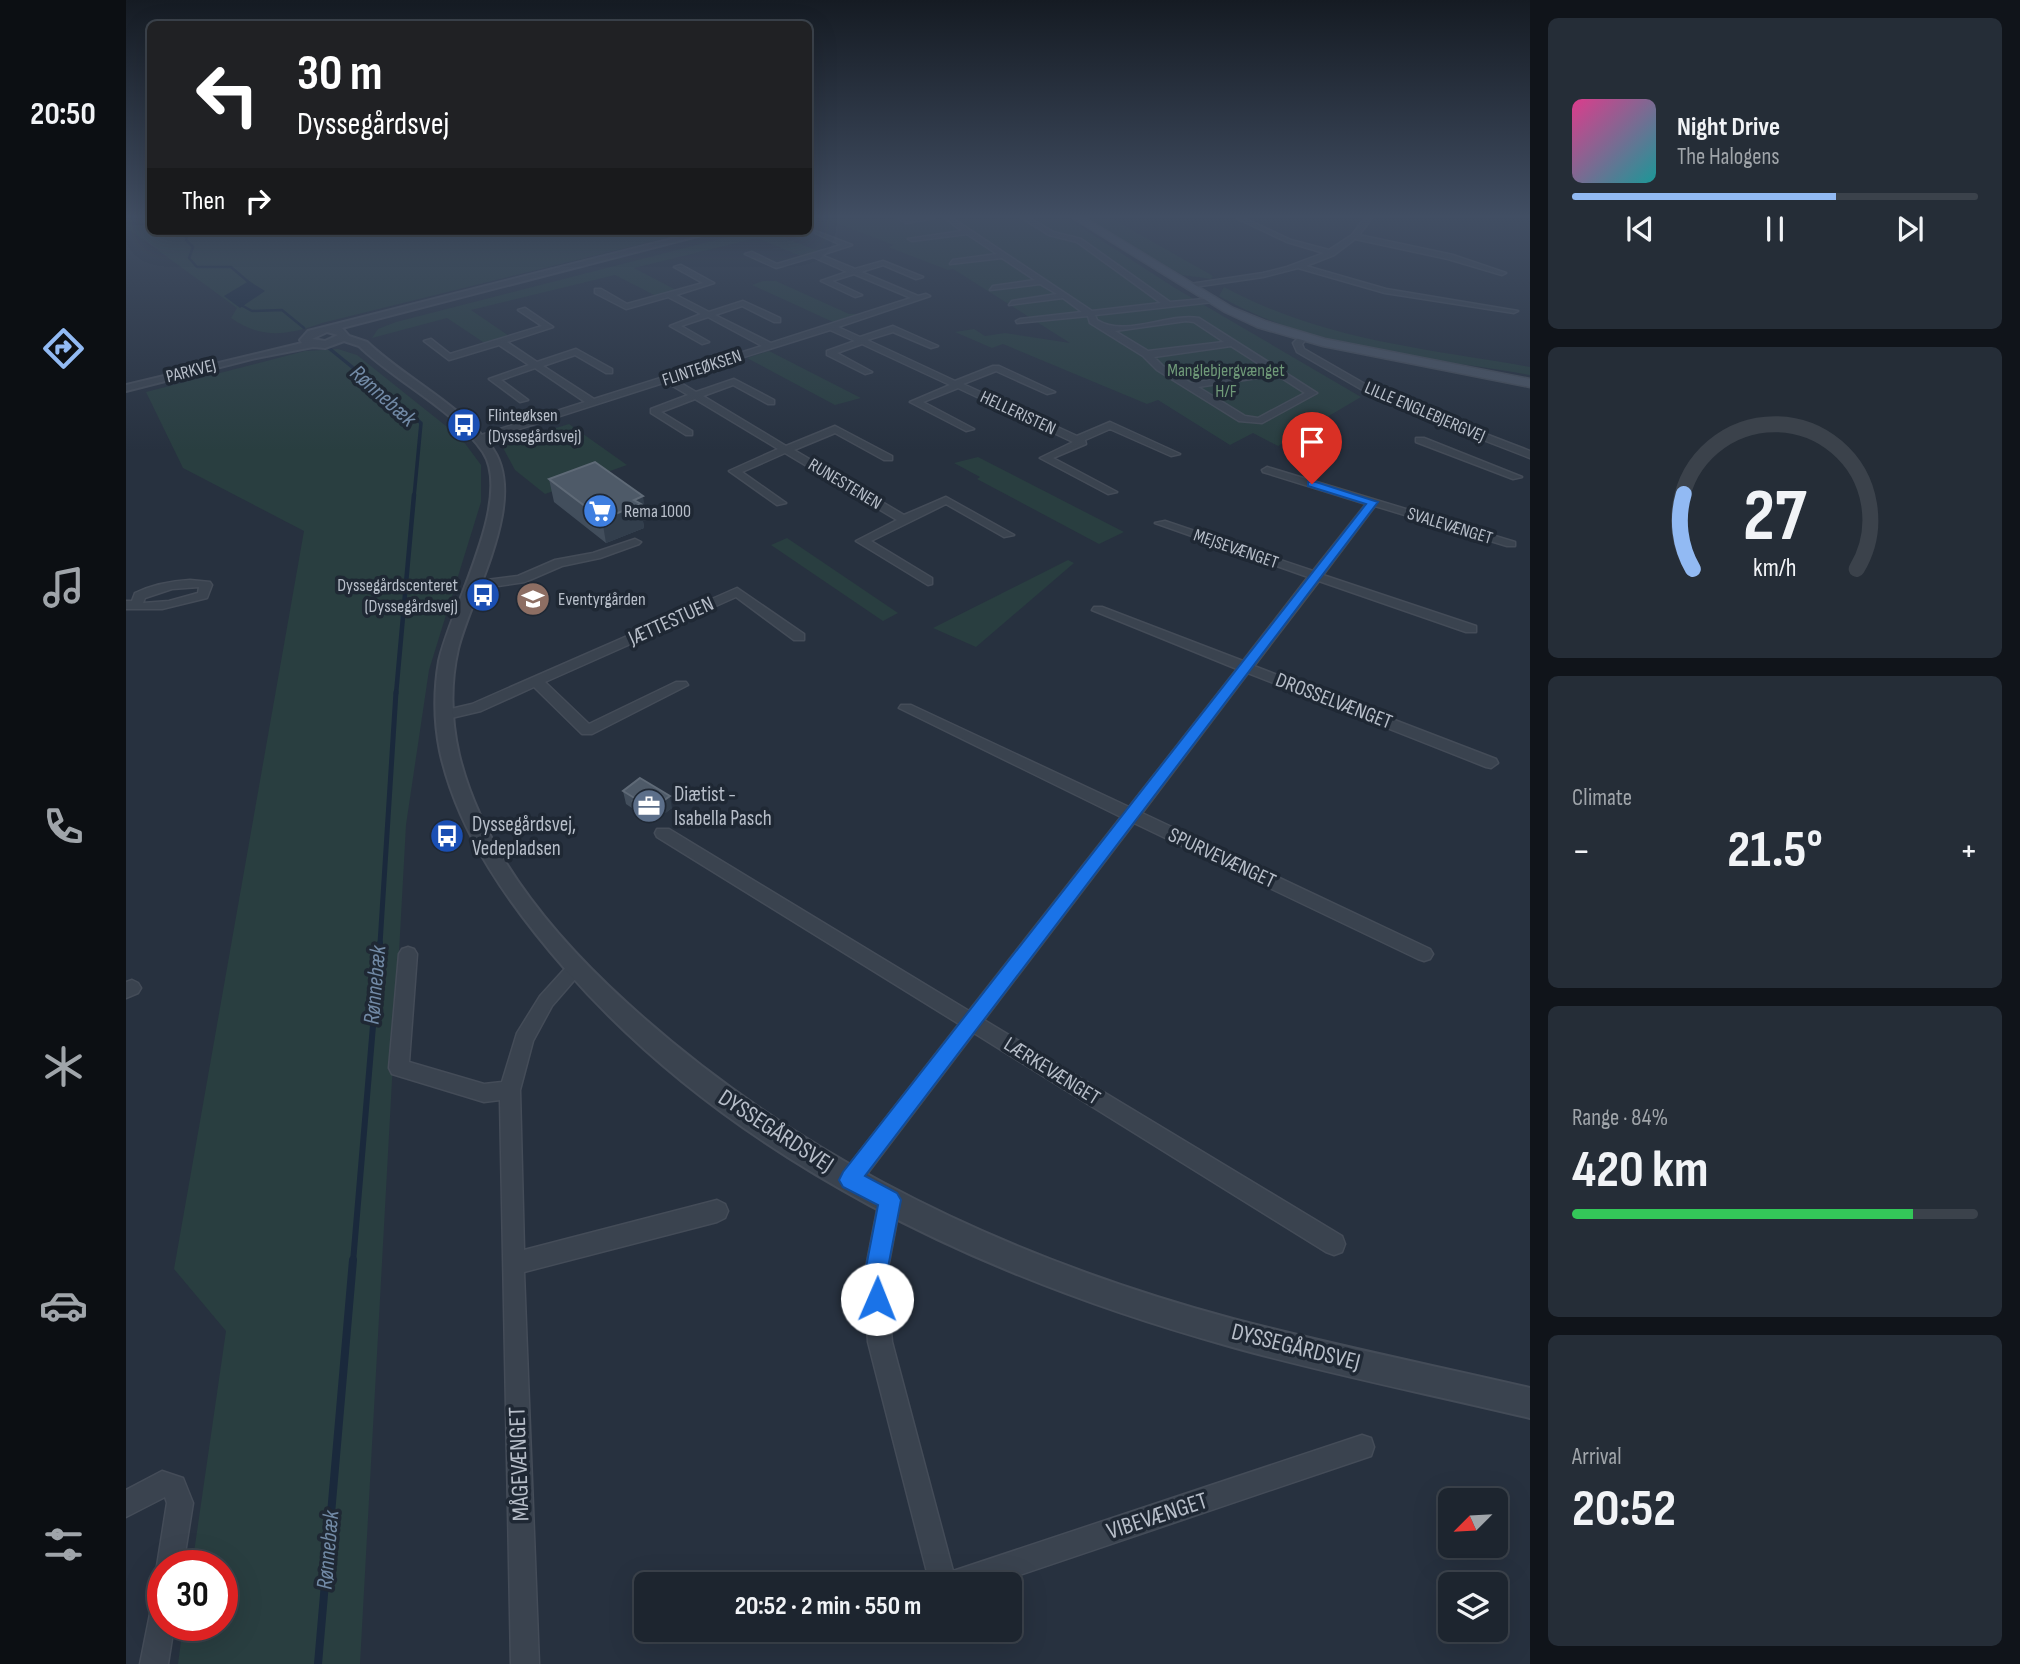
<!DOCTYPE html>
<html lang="en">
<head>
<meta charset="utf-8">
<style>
	body { margin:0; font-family:"Sofia Sans Condensed",sans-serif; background:#252d37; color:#f1f3f6; height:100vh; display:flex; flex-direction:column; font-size:26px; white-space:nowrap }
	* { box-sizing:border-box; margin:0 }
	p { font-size:23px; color:#a0a5aa }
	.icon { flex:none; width:38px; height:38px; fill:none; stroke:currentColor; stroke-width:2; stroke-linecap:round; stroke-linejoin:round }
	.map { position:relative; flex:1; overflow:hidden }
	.side { display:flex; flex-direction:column; gap:18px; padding:18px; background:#10141a; width:490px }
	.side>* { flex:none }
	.guide { position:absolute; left:21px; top:21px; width:665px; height:214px; border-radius:10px; box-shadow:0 7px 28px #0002,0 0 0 2px #3b424b; background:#202124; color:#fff; overflow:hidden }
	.needle { width:46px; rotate:246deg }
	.buttons { position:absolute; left:1312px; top:1488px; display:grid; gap:14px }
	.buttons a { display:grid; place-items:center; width:70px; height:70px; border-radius:10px; background:#1d252f; box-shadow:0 7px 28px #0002,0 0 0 2px #3b424b; font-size:35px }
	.speed { position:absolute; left:21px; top:1550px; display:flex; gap:14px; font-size:35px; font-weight:700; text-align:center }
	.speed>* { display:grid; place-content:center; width:91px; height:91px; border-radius:50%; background:#1d252f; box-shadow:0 7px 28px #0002,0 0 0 2px #3b424b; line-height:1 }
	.speed .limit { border:10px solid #d22; background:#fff; color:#111 }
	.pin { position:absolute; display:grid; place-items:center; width:60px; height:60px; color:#fff; margin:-72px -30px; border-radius:50% 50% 50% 0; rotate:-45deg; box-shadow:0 0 7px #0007 }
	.pin .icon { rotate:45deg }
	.me { position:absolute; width:77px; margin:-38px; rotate:1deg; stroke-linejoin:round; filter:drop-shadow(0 0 5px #0008) }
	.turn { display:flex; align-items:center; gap:24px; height:147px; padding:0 35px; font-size:32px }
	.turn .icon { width:91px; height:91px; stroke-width:2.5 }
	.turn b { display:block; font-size:49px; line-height:60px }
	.then { display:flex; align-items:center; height:66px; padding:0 35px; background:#0003; gap:14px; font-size:26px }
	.big { font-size:52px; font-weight:700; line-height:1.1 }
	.side .card { flex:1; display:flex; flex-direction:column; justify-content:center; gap:10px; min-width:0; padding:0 24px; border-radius:10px; background:#252d37 }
	.side .dial { align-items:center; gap:0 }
	.dial svg { height:182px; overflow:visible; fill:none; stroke:#3b424b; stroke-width:7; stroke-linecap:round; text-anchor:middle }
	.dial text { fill:#f1f3f6; stroke:none }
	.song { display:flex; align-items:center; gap:21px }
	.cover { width:84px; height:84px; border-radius:10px; background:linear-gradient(135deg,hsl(330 70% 55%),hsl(180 70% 35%)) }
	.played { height:7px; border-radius:4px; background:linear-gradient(90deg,#92baf3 65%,#3b424b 65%) }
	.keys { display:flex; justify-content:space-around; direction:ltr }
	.heat { display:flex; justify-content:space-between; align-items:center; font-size:38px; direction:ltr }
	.charge { height:10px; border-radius:5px; background:linear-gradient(90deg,#34c759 84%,#3b424b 0) }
	.trip { position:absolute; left:508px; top:1572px; width:388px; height:70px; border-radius:10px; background:#1d252f; box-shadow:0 7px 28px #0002,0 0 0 2px #3b424b; font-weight:700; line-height:70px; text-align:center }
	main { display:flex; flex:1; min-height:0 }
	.menu { display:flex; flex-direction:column; width:126px; justify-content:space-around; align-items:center; background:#0c0f13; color:#a0a5aa }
	.menu .icon { width:49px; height:49px }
	.menu .on { color:#92baf3 }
	.menu b { font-size:32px; color:#f1f3f6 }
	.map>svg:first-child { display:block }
	.green { fill:#293e40 }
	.water { fill:#1a293c }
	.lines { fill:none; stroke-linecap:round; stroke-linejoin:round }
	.stream-far5 { stroke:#1a293c; stroke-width:2.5 }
	.stream-far4 { stroke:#1a293c; stroke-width:3.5 }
	.stream-far3 { stroke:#1a293c; stroke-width:4.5 }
	.stream-far2 { stroke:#1a293c; stroke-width:5 }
	.stream-far1 { stroke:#1a293c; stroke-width:6 }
	.stream { stroke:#1a293c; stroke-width:8 }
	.minor-casing { stroke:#444c58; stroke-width:3 }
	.tertiary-casing { stroke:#444c58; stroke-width:4 }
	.secondary-casing { stroke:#444c58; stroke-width:3 }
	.minor { fill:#3a434f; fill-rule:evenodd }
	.tertiary { fill:#3a434f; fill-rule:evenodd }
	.secondary { fill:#495362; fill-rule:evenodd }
	.wall { fill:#424e5c }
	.shaded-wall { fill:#323e4c }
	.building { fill:#4e5a68; stroke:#5f6a77; stroke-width:2 }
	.route { fill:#1a73e8; stroke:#114b97; stroke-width:2 }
	.labels { text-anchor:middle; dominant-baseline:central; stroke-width:7; stroke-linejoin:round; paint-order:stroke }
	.far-street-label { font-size:18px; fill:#b7bec9; stroke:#1f2834 }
	.far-park-label { font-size:18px; fill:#6f9978; stroke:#1f2834 }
	.far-poi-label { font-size:18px; fill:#b7bec9; stroke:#1f2834; text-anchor:start }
	.street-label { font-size:21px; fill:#b7bec9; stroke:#1f2834 }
	.poi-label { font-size:21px; fill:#b7bec9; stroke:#1f2834; text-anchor:start }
	.water-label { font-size:23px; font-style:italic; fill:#728aa6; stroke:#1f2834 }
	.near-street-label { font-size:24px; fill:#b7bec9; stroke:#1f2834 }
</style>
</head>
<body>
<main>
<nav class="menu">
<b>20:50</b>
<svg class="icon on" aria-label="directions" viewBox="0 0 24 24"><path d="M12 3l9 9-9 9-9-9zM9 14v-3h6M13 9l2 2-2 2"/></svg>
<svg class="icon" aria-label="music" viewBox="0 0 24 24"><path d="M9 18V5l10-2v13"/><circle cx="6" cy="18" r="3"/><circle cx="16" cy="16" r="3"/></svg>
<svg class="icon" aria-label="phone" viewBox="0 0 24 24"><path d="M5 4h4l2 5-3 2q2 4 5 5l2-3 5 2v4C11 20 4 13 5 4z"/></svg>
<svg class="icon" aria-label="climate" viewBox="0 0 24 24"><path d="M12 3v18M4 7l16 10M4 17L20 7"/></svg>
<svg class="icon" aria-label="car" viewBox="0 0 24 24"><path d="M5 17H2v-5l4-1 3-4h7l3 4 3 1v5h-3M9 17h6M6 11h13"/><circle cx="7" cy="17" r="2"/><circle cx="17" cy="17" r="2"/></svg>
<svg class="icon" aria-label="filters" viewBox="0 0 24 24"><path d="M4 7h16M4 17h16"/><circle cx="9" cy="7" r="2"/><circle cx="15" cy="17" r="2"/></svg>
</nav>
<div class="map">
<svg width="1404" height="1664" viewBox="0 0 1404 1664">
	<rect width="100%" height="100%" fill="#27313f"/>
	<g class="green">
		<path d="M0,218h24v13h544l-372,92c-35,12 -59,17 -91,-5l6,-10 -104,-76 -7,-2z"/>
		<polygon points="683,218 941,218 1049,288 1235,397 1152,446 1127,433 1104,445 1032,400 1021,404 877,344 866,348 829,332 848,329 859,336 879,333 944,343 827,269 822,270 762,247 768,245 699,219 683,223"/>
		<polygon points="959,218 985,218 1087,276 1085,279 1056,275"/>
		<polygon points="625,231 651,231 647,233 692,251 677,257 631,238 508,268 550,290 532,297 489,275 345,310 383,336 360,344 321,318 246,338 252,329 270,322"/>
		<polygon points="637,281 650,281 723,314 731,314 707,322 626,285"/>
		<path d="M1098,287c99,53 197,61 306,80v8c-104,-18 -217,-25 -311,-79z"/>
		<polygon points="212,349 231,355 335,438 355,465 355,502 303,670 280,825 234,1664 52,1664 57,1626 96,1626 96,1566 66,1566 100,1331 48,1269 178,531 57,468 20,392 179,351"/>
		<polygon points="643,351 735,398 709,405 621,358"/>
		<polygon points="443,424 501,465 419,494 389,470 376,446 380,438 392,434 397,438"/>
		<polygon points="852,457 998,532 973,544 851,479 854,477 828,463"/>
		<polygon points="661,538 769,611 772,613 757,621 645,545"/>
		<polygon points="942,560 948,563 850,647 807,628"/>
	</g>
	<polygon class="water" points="123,281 139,291 114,308 98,296"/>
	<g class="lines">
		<g class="stream-far5">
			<polyline points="0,223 24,224"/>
			<polyline points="45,231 61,237 60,240 67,247 63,258 71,267 105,267 126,285"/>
			<polyline points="117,304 115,305 126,311 156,310 178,328"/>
		</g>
		<polyline class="stream-far4" points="204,349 295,423 288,497"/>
		<polyline class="stream-far3" points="270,694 288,495"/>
		<polyline class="stream-far2" points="254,944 270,692"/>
		<polyline class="stream-far1" points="227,1262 254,943"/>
		<polyline class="stream" points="192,1664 227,1260"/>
		<g class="minor-casing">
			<g id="minor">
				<polygon points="772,218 808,218 780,223"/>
				<path d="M819,218h7l140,93 69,-8 -84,-61 -28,-7 -27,-17h8l23,14 28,7 89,63 46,-4 -3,4 -118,13 2,5c29,18 69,-7 102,-2l118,75 -55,30 -23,-2 -82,-51 -14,-14 -53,-33 -2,-7 -71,7 -1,-2 4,-2 62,-7 -19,-14 -54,7 3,-4 45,-7 -17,-10 -50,6 3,-4 42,-6 -33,-22 -52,6 3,-4 44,-6 -30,-20 -55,7 -4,-2 54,-8zM1060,321l8,1 30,20 -76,9 -33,-20zM1105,346l39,25 -79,12 -28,-17 -9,-9zM1151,375l28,18 -47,25 -13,-2 -47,-29z"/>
				<polygon points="1110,218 1118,218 1165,240 1203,250 1226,235 1239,218 1246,218 1233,235 1327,255 1380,273 1376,275 1322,259 1229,239 1208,255 1180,266 1260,289 1392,311 1388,313 1259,293 1172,268 1137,277 1061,288 1064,284 1137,273 1161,267 1198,253 1161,242"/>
				<polygon points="689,231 726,245 695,255 729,269 757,261 797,277 790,279 757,265 735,272 792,296 800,294 804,296 712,327 734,337 767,326 812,346 805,348 767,332 741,340 829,381 867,366 873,366 929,392 921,394 870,371 837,384 951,436 984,422 1054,454 1045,456 984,429 959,440 960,444 927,458 991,492 982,494 914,458 947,442 832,388 797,402 848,429 840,431 784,402 824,385 736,344 711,353 746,372 739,374 701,355 701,351 729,341 704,330 548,379 570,392 608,379 648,400 648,404 642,404 607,385 577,396 660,446 709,426 766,456 766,460 758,460 709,433 668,450 778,515 820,497 888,535 878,537 820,504 745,541 806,578 806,584 802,585 730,541 771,520 659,453 616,472 660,503 651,505 603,471 652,449 569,399 535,412 566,431 566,435 560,435 525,413 525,409 562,395 540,382 353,442 348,439 349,437 459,402 409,368 375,380 402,400 394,402 363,379 403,365 373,345 323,360 298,341 305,339 324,354 416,326 392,310 399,308 427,327 381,342 411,362 450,349 486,369 486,373 480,373 449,355 417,366 468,399 636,346 582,317 555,326 583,342 576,344 544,326 575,314 542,297 500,309 469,293 469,289 475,289 501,304 577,283 548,267 555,265 588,283 550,295 583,312 617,301 654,318 654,322 648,322 616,306 589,315 645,343 785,298 728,274 706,281 736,295 729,297 695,281 721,272 687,257 650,268 619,254 626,252 651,264 715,245 689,233"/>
				<polygon points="1175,335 1182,337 1176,344 1178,349 1258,395 1404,451 1404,458 1252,399 1171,352 1167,343"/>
				<polygon points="1290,438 1298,438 1396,477 1387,479 1290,442"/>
				<polygon points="1141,467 1389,542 1389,546 1381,546 1249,506 1197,575 1350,626 1350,632 1340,632 1193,581 1128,666 1370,759 1372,763 1365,768 1360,767 1122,673 1016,813 1304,949 1307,954 1304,959 1298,961 1292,959 1008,823 858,1020 1216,1236 1219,1244 1216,1252 1208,1255 1200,1252 848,1033 731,1187 724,1190 717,1187 714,1180 717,1173 833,1024 531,837 529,833 531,829 543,829 843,1011 995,817 773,708 775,705 785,705 1003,807 1111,669 966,610 968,607 976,607 1117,661 1182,577 1029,523 1039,521 1187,571 1240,504 1137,472 1136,470"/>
				<polygon points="509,539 515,542 513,544 474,558 436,566 399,582 345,590 339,586 345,582 392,576 429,560 467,553"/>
				<path d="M64,580l20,2 2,3 -5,13 -45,11h-36v-8h6l3,-8c17,-8 36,-12 55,-13zM73,587l-1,6 -29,8 -26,2 2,-5 27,-9z"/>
				<polygon points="611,588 678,634 678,640 668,640 610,597 419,682 463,724 550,682 560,682 562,685 466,734 456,734 408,687 355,711 317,720 310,715 312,712 346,704"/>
				<polygon points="282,947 288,949 291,954 283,1062 358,1084 376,1082 391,1033 414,996 444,963 450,961 456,963 459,968 426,1006 407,1041 394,1090 398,1250 591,1200 599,1204 602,1211 599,1218 591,1222 398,1272 413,1664 385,1664 374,1100 358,1102 266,1074 263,1068 273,954 276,949"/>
				<polygon points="6,980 12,983 15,988 12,993 0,998 0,982"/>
				<polygon points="764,1190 771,1193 775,1200 760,1278 766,1342 827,1571 1236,1435 1245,1438 1248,1447 1245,1456 867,1584 804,1584 742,1342 738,1278 753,1200 757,1193"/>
				<polygon points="36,1471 57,1478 67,1503 57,1566 37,1566 37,1576 31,1566 41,1503 39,1497 0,1517 0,1490"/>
				<polygon points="37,1596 37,1626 48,1626 42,1664 14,1664 27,1599"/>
			</g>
		</g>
		<g class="tertiary-casing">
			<path id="tertiary" d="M577,231h14l-375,97 7,8 18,6c38,36 91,61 123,103 41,51 -18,148 -32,204 -8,35 -7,71 1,106 24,98 96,183 169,249 171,156 383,255 605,315 99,26 198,46 297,69v30c-100,-24 -202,-44 -301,-72 -244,-68 -494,-183 -663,-376 -55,-63 -108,-136 -126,-219 -6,-30 -6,-61 -1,-90 11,-52 75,-162 44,-209 -28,-42 -87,-70 -124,-106l-15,-5 -19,7 -12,-1 -57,11 -130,33v-6l176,-42 -2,-3 8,-9zM201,332l11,3 -13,6 -13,-2z"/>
		</g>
		<g class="secondary-casing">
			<polygon id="secondary" points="947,218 959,218 1107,308 1139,321 1199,339 1404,379 1404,387 1197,346 1131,327 1099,312"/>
		</g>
		<use href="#minor" class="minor"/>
		<use href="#tertiary" class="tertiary"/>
		<use href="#secondary" class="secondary"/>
	</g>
	<g class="wall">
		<polygon points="423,479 521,520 517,521 518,528 480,543 428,502"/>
		<polygon points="497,791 546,808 526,823 510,814 509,810 500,804"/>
	</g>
	<g class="shaded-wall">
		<polygon points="517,496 521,520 517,521 518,528 480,543 476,519 508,500"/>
		<polygon points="544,796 546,808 526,823 523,811"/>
	</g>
	<g class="building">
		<polygon points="469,462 517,496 508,500 515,504 476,519 423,479"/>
		<polygon points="514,778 544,796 523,811 507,801 510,799 497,791"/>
	</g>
	<linearGradient id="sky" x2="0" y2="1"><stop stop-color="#151b23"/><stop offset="0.48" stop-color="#414e63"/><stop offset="1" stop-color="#414e63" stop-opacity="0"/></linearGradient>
	<rect width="1404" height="451" fill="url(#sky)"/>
	<polygon class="route" points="1182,482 1190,482 1252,502 739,1176 771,1193 775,1200 760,1278 762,1299 759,1307 751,1311 743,1307 738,1278 752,1205 717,1187 713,1180 717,1172 1240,504 1182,486"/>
	<defs>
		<g id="bus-disc" transform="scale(1.75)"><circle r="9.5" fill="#1a4fb4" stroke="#1f2834"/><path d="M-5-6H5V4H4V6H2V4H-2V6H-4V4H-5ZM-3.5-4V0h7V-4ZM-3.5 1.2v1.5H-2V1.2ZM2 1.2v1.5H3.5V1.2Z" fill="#fff"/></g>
		<g id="supermarket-disc" transform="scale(1.75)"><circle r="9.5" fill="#3f7fe0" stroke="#1f2834"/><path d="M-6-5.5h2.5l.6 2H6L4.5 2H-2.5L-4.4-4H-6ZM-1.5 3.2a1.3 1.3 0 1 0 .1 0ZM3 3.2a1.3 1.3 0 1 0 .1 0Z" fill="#fff"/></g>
		<g id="school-disc" transform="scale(1.75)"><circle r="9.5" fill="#8d6e63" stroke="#1f2834"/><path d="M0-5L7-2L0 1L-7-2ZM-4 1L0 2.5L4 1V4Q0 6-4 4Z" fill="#fff"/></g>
		<g id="office-disc" transform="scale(1.75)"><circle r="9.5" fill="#5c6f8a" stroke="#1f2834"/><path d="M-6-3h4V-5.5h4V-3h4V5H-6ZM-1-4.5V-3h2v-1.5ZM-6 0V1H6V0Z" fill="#fff"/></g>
	</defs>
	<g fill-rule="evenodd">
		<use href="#bus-disc" x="338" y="425"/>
		<use href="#supermarket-disc" x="474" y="511"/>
		<use href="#bus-disc" x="357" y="595"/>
		<use href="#school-disc" x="407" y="599"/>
		<use href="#office-disc" x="523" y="806"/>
		<use href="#bus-disc" x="321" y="836"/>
	</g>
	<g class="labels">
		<g class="far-street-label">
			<text transform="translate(576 368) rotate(-18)">FLINTEØKSEN</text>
			<text transform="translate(65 371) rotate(-14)">PARKVEJ</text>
			<text transform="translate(1299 412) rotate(23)">LILLE ENGLEBJERGVEJ</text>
			<text transform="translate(892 413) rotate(25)">HELLERISTEN</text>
			<text transform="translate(719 484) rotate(31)">RUNESTENEN</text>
			<text transform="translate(1324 526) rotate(17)">SVALEVÆNGET</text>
			<text transform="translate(1110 549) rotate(19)">MEJSEVÆNGET</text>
		</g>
		<g class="far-park-label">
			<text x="1100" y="370">Manglebjergvænget<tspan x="1100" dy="21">H/F</tspan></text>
		</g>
		<g class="far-poi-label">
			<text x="362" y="415">Flinteøksen<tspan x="362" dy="21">(Dyssegårdsvej)</tspan></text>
			<text x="498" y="511">Rema 1000</text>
			<text x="332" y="585" text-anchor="end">Dyssegårdscenteret<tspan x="332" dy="21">(Dyssegårdsvej)</tspan></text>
			<text x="432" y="599">Eventyrgården</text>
		</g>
		<g class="street-label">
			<text transform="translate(545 621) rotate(-24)">JÆTTESTUEN</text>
			<text transform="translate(1208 701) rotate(21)">DROSSELVÆNGET</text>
			<text transform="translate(1096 858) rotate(25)">SPURVEVÆNGET</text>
			<text transform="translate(926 1071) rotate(32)">LÆRKEVÆNGET</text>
		</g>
		<g class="poi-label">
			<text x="548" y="794">Diætist -<tspan x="548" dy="24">Isabella Pasch</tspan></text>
			<text x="346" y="824">Dyssegårdsvej,<tspan x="346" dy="24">Vedepladsen</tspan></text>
		</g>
		<g class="water-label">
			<text transform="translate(257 396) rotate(42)">Rønnebæk</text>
			<text transform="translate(249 985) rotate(-85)">Rønnebæk</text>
			<text transform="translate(202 1550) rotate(-85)">Rønnebæk</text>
		</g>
		<g class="near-street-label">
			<text transform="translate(650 1131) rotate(33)">DYSSEGÅRDSVEJ</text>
			<text transform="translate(1170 1347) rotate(14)">DYSSEGÅRDSVEJ</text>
			<text transform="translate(393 1464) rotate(-92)">MÅGEVÆNGET</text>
			<text transform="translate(1031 1516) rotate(-18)">VIBEVÆNGET</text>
		</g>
	</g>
</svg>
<div class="buttons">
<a><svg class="needle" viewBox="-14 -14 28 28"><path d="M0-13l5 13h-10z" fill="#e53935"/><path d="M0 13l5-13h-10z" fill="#a0a5aa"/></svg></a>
<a><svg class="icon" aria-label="layers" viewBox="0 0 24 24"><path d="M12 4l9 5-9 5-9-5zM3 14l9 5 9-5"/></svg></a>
</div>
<div class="speed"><div class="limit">30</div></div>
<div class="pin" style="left:1186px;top:484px;background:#d93025"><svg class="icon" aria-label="arrive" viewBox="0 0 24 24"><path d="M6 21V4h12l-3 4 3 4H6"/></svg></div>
<svg class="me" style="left:751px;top:1299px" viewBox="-20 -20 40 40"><circle r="19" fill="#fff"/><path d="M0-13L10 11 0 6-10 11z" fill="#1a73e8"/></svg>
<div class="trip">20:52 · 2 min · 550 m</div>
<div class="guide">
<div class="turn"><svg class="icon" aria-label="left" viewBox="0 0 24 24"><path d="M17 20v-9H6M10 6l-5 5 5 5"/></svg><div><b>30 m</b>Dyssegårdsvej</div></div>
<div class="then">Then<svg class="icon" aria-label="right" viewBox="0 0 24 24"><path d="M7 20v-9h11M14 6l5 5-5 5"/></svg></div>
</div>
</div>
<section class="side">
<div class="card">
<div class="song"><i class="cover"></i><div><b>Night Drive</b><p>The Halogens</p></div></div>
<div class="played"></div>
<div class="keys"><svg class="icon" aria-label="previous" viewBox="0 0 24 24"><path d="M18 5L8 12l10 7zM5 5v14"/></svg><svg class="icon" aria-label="pause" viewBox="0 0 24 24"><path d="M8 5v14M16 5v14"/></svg><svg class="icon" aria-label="next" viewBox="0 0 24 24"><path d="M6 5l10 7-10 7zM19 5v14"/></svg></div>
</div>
<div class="card dial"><svg viewBox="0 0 100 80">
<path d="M14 69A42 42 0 1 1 86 69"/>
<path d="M14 69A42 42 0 0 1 10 36" stroke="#92baf3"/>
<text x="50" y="56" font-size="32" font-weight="700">27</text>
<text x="50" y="72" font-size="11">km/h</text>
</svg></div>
<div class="card"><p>Climate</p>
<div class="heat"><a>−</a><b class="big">21.5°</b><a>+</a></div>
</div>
<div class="card"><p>Range · 84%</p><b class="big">420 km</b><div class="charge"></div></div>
<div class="card"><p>Arrival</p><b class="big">20:52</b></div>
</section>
</main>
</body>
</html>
